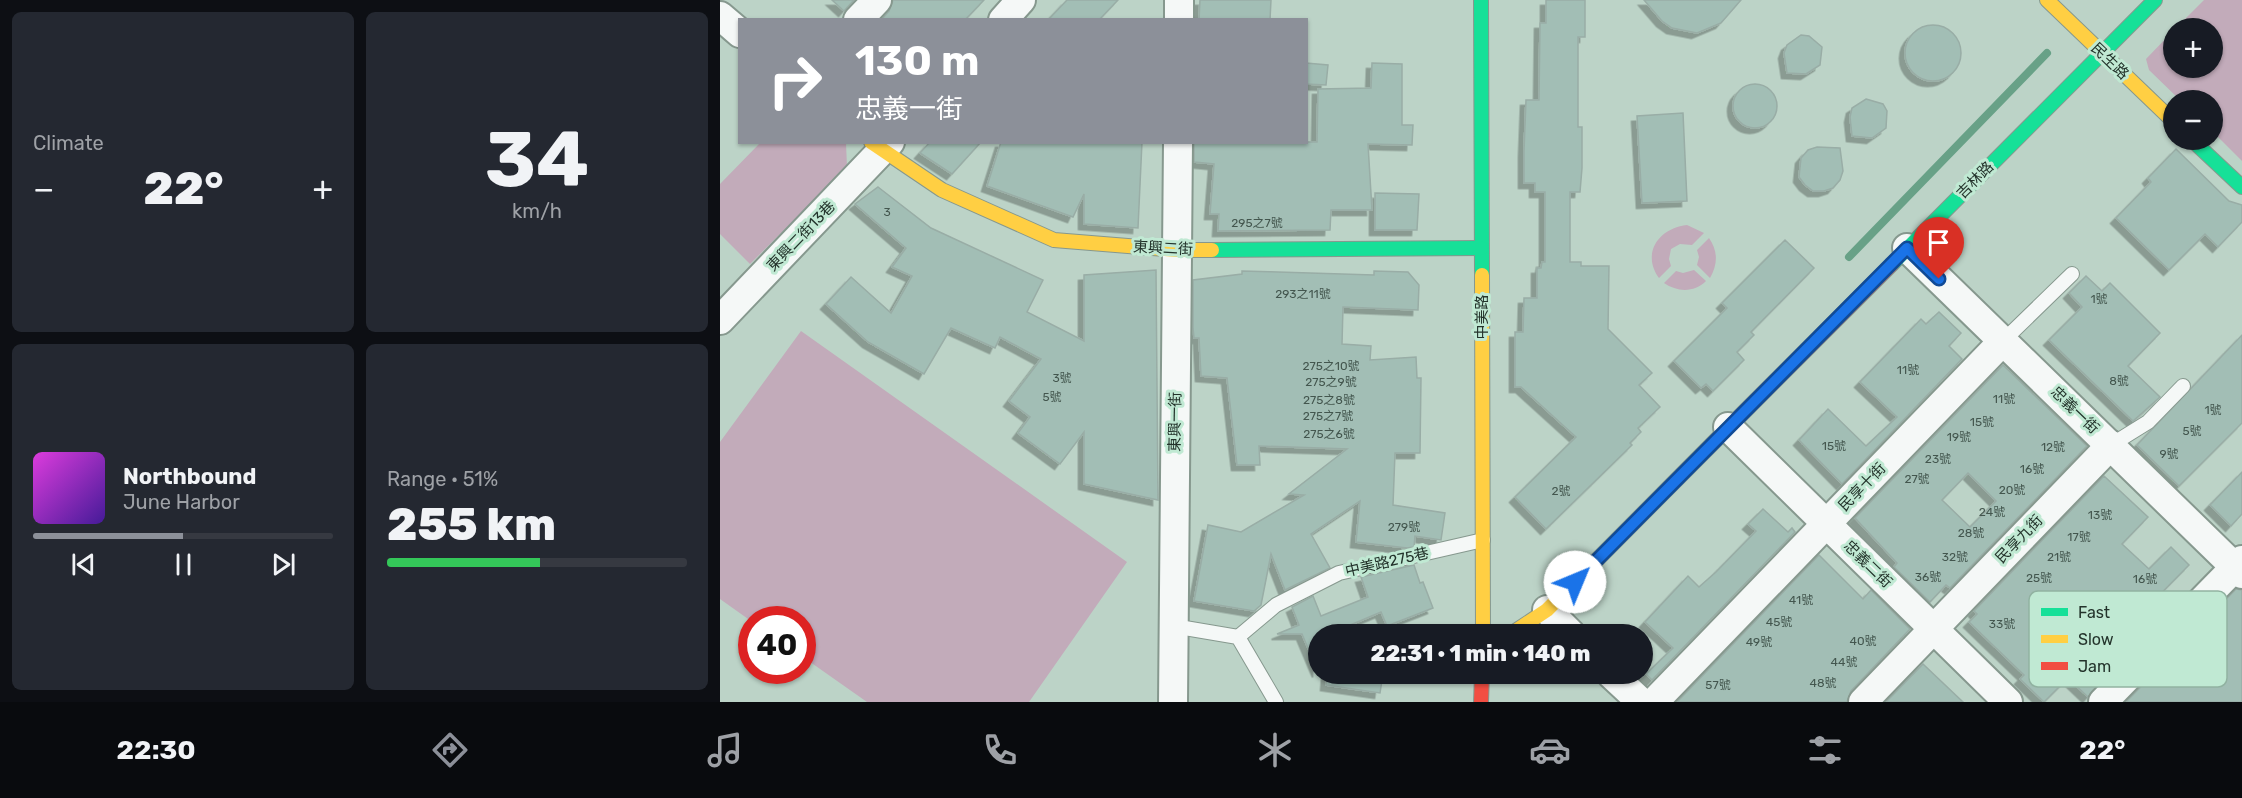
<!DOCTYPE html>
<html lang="en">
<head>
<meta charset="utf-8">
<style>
	body { margin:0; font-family:Rubik,"Noto Sans TC",sans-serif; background:#242831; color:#f1f3f6; height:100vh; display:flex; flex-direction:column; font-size:22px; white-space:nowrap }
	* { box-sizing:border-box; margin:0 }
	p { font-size:20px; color:#9ea1a6 }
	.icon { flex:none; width:33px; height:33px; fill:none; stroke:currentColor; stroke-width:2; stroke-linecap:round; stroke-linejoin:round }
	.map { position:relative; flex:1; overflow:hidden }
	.side { display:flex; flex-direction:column; gap:12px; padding:12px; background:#0d0f14; width:720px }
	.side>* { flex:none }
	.banner { position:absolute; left:18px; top:18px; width:570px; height:126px; border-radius:0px; box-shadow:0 2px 4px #0004; background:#8c9099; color:#fff; overflow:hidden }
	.fabs { position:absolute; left:1443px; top:18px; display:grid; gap:12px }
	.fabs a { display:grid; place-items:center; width:60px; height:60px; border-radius:50%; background:#171b24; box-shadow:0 2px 4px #0004; font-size:30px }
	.speed { position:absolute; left:18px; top:606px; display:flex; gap:12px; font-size:30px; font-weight:700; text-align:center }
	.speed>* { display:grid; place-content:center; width:78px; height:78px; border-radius:50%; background:#171b24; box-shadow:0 2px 4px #0004; line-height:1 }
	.speed .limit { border:9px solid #d22; background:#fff; color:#111 }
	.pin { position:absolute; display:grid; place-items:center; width:51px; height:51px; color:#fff; margin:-62px -26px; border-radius:50% 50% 50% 0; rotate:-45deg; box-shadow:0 0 6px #0007 }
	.pin .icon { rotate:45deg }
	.me { position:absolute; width:66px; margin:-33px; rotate:45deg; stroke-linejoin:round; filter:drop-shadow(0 0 4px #0008) }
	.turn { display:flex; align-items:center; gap:21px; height:126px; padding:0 18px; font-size:27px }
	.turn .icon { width:78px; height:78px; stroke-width:2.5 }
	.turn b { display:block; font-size:42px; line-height:51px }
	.big { font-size:45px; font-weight:800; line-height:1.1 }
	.side .card { flex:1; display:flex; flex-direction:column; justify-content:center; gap:9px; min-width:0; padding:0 21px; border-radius:9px; background:#242831 }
	.side .dial { align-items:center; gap:0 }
	.dial b { font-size:78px; line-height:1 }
	.song { display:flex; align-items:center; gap:18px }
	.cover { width:72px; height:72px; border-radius:9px; background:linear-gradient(135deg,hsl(300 70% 55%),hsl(260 70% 35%)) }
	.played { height:6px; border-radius:3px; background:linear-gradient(90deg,#8c9099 50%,#363941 50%) }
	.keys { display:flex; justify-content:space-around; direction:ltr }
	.heat { display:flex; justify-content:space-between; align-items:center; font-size:33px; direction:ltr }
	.charge { height:9px; border-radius:4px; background:linear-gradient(90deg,#34c759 51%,#363941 0) }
	.side .tiles { flex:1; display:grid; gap:12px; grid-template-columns:repeat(2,1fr) }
	.trip { position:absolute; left:588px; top:624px; width:345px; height:60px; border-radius:30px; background:#171b24; box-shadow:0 2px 4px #0004; font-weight:800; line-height:60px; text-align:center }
	.dock { display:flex; height:96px; justify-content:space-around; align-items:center; background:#090b0e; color:#9ea1a6 }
	.dock .icon { width:42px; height:42px }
	.dock .current { color:#8c9099 }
	.dock b { font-size:27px; color:#f1f3f6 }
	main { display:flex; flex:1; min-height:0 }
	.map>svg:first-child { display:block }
	.green { fill:#c2abba }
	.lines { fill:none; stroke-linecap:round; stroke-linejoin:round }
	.stream { stroke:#68a187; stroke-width:8 }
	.building { fill:#a2beb5; stroke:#99ada6; stroke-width:1.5; fill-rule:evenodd; filter:url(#shadow) }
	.lane-casing { stroke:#86988e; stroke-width:16 }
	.street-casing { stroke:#86988e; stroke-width:32 }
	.fast-casing { stroke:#86988e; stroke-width:16 }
	.slow-casing { stroke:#86988e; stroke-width:16 }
	.jam-casing { stroke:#86988e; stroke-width:16 }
	.lane { stroke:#f5f8f7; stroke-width:14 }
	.street { stroke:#f5f8f7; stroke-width:28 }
	.fast { stroke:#16e098; stroke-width:14 }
	.slow { stroke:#ffcf43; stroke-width:14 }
	.jam { stroke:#f24e42; stroke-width:14 }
	.route-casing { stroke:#114b97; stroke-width:15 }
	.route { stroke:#1a73e8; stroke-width:10 }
	.labels { text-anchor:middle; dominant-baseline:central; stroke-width:6; stroke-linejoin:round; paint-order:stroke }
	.number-label { font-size:12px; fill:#43564e }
	.street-label { font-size:15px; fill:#23332b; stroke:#c0e9d3 }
	.key { fill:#c0e9d3; stroke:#91b2a1; stroke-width:1.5 }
	.key-label { font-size:16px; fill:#23332b }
</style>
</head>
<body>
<main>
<section class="side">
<div class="tiles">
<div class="card"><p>Climate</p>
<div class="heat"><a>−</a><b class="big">22°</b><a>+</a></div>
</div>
<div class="card dial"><b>34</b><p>km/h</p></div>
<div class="card">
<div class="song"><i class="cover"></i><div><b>Northbound</b><p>June Harbor</p></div></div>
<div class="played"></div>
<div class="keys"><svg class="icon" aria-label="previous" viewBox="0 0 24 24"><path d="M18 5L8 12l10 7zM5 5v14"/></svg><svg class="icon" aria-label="pause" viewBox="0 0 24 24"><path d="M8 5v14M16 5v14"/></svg><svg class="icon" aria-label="next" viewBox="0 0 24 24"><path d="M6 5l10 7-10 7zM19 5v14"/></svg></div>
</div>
<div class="card"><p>Range · 51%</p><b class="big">255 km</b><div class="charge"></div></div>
</div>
</section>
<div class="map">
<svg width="1522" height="702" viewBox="0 0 1522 702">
	<defs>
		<filter id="shadow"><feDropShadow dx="-5.5" dy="5.5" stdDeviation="0" flood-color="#0004"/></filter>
	</defs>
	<rect width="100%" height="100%" fill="#bcd3c7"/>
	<g class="green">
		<polygon points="1484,0 1522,0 1522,161 1493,132 1492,100 1460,100 1429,70 1426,59 1453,31 1454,68 1492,68 1492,28 1456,28"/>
		<polygon points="40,143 126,143 127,167 30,264 0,234 0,184"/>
		<path d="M967,225l17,8 -12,12 -12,-1 -9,5 -2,10 2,7 -12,12c-18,-25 0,-50 28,-53z"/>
		<path d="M989,238c9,13 9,26 1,40l-13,-13 2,-8 -2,-7z"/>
		<path d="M974,270l12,11c-12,12 -29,11 -42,2l12,-12 7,2z"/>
		<polygon points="81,331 407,562 309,702 147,702 83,657 82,620 31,621 0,599 0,442"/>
	</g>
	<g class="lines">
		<polyline class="stream" points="1129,257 1327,53"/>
	</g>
	<g class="building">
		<polygon points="112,0 134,0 124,11"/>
		<polygon points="173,0 264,0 245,20 161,20 169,11"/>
		<polygon points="347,0 398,0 379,20 328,20"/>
		<polygon points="480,0 551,0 550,20 479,20"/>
		<polygon points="826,0 865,0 865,37 858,37 858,127 862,127 862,168 860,192 850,192 850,262 861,262 861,266 889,266 888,329 932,373 919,385 940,407 918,428 921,432 910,443 912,445 826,529 795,497 856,437 801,387 795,387 795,332 803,332 804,298 817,298 817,268 821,268 822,262 825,262 825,192 815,192 815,183 804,183 804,151 806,100 819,100 820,23 826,23"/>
		<polygon points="924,0 1021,0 1001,23 977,33 952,28 942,21"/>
		<circle cx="1213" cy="53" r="28"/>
		<polygon points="1081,35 1089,36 1102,47 1100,65 1086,74 1067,73 1064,53 1067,45"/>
		<polygon points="586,63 608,65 606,85 586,84"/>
		<polygon points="652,63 682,64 682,125 693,125 692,145 648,144 652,210 611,210 610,230 498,231 499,214 490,214 494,164 474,162 474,142 597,142 598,89 651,88"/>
		<circle cx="1035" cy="106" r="22"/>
		<polygon points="1146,99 1163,104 1167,111 1166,128 1152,138 1132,136 1130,117 1132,108"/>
		<polygon points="963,113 967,201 922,203 917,116"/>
		<polygon points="210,142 261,142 232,174 200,153"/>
		<polygon points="281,142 422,142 418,228 364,224 364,194 353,217 267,186"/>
		<polygon points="1097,147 1120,148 1123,171 1120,180 1113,188 1104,191 1093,191 1085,185 1079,177 1081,158 1088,150"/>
		<polygon points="1456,149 1509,201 1522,205 1522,222 1498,247 1485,234 1449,270 1396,218 1431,182 1428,178"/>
		<polygon points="158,187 211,228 323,280 307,312 364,341 364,275 436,270 438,500 364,484 364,432 340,464 298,433 310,417 289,401 321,359 280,337 275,348 231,328 204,374 148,342 106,304 131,277 171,313 192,276 172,267 186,248 135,204"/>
		<polygon points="655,193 699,194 697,230 655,230"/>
		<polygon points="1065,240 1094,268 1031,332 1034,335 1017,352 1024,360 993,391 986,384 981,388 954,361 1007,308 1002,303"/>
		<polygon points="522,271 654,275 654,271 688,272 699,285 698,310 623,307 622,344 651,346 650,360 696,357 697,378 701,378 700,453 675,453 673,505 725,513 721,540 695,536 694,547 687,548 636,542 640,501 591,534 610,568 565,590 551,554 541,605 534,611 474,601 488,525 521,532 584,495 569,494 627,449 539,446 540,465 517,465 507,378 481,376 479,338 474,338 473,328 473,280 522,274"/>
		<polygon points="1366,276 1382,291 1390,283 1440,333 1408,366 1440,397 1413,421 1329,340 1362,307 1349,293"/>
		<polygon points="1219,312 1241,333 1229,346 1242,359 1122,484 1079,440 1108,409 1146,446 1177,417 1140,382 1201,319 1206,324"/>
		<polygon points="1522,335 1522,423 1459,486 1417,445"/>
		<path d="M1283,365l84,81 -137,142 -4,-3 -16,17 -36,-35 3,-4 -42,-45zM1248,473l28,28 -26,26 -28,-27z"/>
		<polygon points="1522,472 1522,514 1511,526 1490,505"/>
		<polygon points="1384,476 1428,517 1402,544 1429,569 1451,547 1469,565 1399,636 1402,639 1387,653 1398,663 1368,697 1348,678 1324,702 1300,679 1304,675 1249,622 1257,614 1254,611"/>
		<polygon points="1043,509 1068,532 1072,528 1075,532 932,680 926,674 953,648 925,622 968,576 979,587 996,572 1036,531 1028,524"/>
		<polygon points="1099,555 1143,599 1151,590 1190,629 1131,691 1127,702 957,702"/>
		<polygon points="694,565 700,583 703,582 713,608 667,626 661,612 609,634 598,634 598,672 582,634 557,634 579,625 572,607 593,596 601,616 648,597 641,577"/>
		<polygon points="1516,589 1522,590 1522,702 1406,702"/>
		<polygon points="1203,664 1243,702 1166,702"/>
		<polygon points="607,674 663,674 660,693 606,685"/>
	</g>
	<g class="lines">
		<g class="lane-casing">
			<g id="lane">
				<polyline points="1283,341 1352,274"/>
				<polyline points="1391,445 1428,422 1463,386"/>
				<polyline points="453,626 518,637 556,702"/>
				<polyline points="518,637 556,605 619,573 763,540"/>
			</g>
		</g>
		<g class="street-casing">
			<g id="street">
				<polyline points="0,16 20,33"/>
				<polyline points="138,20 157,0"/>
				<polyline points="283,20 301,0"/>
				<polyline points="459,20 459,0"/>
				<polyline points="1187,248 1522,574"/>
				<polyline points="0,320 170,142"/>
				<polyline points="1008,427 1288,702"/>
				<polyline points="827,610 851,634"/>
				<polyline points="891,674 921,702"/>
				<polyline points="453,702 458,142"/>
				<polyline points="934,702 1283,341"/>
				<polyline points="1143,702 1391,445"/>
				<polyline points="1383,702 1522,560"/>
			</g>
		</g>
		<g class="fast-casing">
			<g id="fast">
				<polyline points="761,0 762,275"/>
				<polyline points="1472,140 1522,187"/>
				<polyline points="492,250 761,248"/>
				<polyline points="1172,264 1435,0"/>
			</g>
		</g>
		<g class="slow-casing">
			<g id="slow">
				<polyline points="1327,0 1454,122"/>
				<polyline points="151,142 222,190 334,240 457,250 492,250"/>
				<polyline points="762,275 763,634"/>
				<polyline points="791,634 827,610 1013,423"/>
			</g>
		</g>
		<g class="jam-casing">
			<g id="jam">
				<polyline points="1013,423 1172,264"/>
				<polyline points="761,702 762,674"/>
			</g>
		</g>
		<use href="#lane" class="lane"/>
		<use href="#street" class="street"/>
		<use href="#fast" class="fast"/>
		<use href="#slow" class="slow"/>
		<use href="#jam" class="jam"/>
	</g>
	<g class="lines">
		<g class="route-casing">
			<polyline id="route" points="855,582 1187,248 1219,279"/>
		</g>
		<use href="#route" class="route"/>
	</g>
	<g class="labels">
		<g class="number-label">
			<text x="167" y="212">3</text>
			<text x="537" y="223">295之7號</text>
			<text x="583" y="294">293之11號</text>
			<text x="1379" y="299">1號</text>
			<text x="611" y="366">275之10號</text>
			<text x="1188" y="370">11號</text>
			<text x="342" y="378">3號</text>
			<text x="1399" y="381">8號</text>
			<text x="611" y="382">275之9號</text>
			<text x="332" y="397">5號</text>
			<text x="1284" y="399">11號</text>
			<text x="609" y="400">275之8號</text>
			<text x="1493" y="410">1號</text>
			<text x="608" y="416">275之7號</text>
			<text x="1262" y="422">15號</text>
			<text x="1472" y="431">5號</text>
			<text x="609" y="434">275之6號</text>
			<text x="1239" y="437">19號</text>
			<text x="1114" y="446">15號</text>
			<text x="1333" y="447">12號</text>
			<text x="1449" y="454">9號</text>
			<text x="1218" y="459">23號</text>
			<text x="1312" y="469">16號</text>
			<text x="1197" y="479">27號</text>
			<text x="1292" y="490">20號</text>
			<text x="841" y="491">2號</text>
			<text x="1272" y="512">24號</text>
			<text x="1380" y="515">13號</text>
			<text x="684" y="527">279號</text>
			<text x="1251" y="533">28號</text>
			<text x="1359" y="537">17號</text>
			<text x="1235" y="557">32號</text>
			<text x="1339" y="557">21號</text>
			<text x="1208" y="577">36號</text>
			<text x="1319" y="578">25號</text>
			<text x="1425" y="579">16號</text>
			<text x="1081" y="600">41號</text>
			<text x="1059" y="622">45號</text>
			<text x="1282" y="624">33號</text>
			<text x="1143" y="641">40號</text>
			<text x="1039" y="642">49號</text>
			<text x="1124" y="662">44號</text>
			<text x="1103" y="683">48號</text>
			<text x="998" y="685">57號</text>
		</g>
		<g class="street-label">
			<text transform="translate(1390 61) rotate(44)">民生路</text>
			<text transform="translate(1255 180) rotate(-45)">吉林路</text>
			<text transform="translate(81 236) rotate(-46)">東興二街13巷</text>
			<text transform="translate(443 248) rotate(3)">東興二街</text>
			<text transform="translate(762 317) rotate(-90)">中美路</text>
			<text transform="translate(1355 410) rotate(44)">忠義一街</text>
			<text transform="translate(455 422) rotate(-89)">東興一街</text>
			<text transform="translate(1142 487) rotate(-46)">民享十街</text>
			<text transform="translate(1299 539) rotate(-46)">民享九街</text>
			<text transform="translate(667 562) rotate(-13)">中美路275巷</text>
			<text transform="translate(1148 564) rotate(44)">忠義二街</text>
		</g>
	</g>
	<rect x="1309" y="591" width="198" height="96" rx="9" class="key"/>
	<rect x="1321" y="608" width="27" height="8" fill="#16e098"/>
	<rect x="1321" y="635" width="27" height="8" fill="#ffcf43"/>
	<rect x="1321" y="662" width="27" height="8" fill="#f24e42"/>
	<g class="key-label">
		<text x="1358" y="618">Fast</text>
		<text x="1358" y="645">Slow</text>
		<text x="1358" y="672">Jam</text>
	</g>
</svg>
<div class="fabs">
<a>+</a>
<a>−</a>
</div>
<div class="speed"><div class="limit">40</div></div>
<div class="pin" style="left:1219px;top:279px;background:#d93025"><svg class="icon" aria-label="arrive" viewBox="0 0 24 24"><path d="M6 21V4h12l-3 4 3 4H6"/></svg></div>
<svg class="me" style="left:855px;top:582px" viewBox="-20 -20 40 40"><circle r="19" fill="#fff"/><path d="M0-13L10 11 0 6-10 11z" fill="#1a73e8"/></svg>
<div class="trip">22:31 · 1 min · 140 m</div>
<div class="banner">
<div class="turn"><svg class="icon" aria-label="right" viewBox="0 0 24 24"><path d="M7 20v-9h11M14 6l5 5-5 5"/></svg><div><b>130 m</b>忠義一街</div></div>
</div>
</div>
</main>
<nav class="dock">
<b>22:30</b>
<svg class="icon current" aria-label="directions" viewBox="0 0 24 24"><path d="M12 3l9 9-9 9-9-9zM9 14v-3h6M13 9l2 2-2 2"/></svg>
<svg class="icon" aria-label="music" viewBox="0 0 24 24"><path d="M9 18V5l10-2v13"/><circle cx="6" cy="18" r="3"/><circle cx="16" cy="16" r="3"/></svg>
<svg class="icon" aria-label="phone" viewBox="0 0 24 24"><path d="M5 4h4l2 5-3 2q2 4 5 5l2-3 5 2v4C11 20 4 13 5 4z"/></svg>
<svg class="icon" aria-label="climate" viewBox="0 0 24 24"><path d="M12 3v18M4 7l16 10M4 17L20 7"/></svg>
<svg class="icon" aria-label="car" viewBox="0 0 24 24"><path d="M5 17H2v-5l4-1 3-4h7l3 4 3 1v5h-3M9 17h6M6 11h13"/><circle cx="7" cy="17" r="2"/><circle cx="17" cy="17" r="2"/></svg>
<svg class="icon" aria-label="filters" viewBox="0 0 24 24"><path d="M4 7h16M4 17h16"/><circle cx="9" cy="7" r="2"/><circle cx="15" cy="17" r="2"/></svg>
<b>22°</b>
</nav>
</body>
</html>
